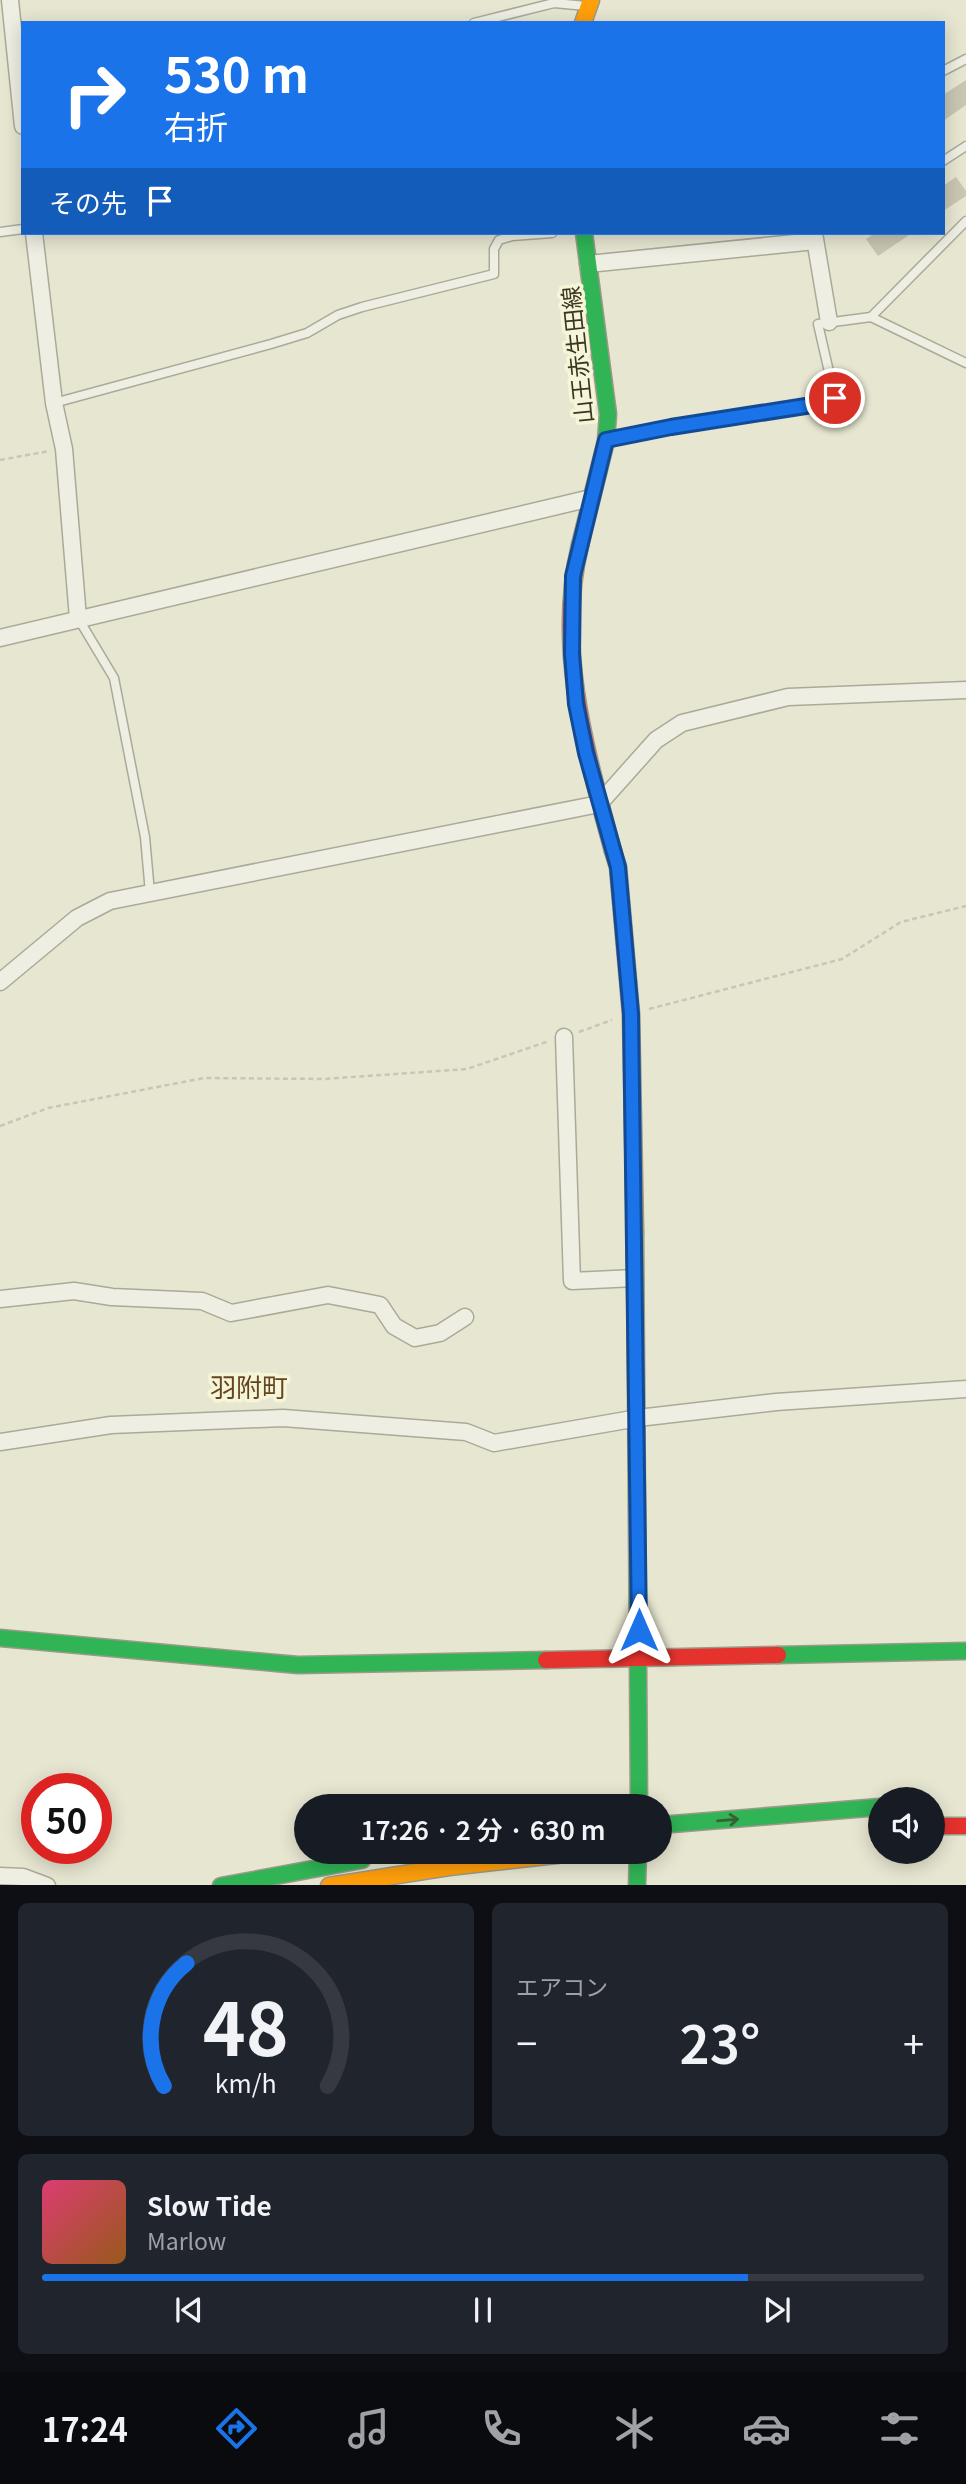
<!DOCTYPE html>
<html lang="ja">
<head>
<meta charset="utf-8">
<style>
	body { margin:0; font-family:Georgia,"Noto Sans JP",serif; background:#20242c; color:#f1f3f6; height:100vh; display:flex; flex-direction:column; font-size:26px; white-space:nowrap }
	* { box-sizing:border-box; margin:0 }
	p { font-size:23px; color:#9ea1a6 }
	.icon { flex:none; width:38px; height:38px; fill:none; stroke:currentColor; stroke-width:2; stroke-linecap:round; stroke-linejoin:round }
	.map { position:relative; height:1885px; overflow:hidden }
	.details { display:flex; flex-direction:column; gap:18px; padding:18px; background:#0d0f14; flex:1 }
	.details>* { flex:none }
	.banner { position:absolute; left:21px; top:21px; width:924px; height:214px; border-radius:0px; box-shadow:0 4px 18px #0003; background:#1a73e8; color:#fff; overflow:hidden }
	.controls { position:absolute; left:868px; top:1787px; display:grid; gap:14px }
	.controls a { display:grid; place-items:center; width:77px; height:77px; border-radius:50%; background:#171b24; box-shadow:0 4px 18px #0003; font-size:35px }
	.speed { position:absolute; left:21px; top:1773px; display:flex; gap:14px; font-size:35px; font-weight:700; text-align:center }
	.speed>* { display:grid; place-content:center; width:91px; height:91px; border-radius:50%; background:#171b24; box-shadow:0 4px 18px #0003; line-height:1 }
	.speed .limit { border:10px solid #d22; background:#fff; color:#111 }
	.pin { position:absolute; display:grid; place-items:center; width:60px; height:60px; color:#fff; margin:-30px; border:4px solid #fff; border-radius:50%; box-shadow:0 2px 7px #0007 }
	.me { position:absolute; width:77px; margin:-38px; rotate:0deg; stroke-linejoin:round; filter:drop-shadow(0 0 5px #0008) }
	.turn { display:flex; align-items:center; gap:24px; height:147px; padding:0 28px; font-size:32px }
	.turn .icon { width:91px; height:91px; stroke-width:2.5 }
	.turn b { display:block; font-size:49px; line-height:60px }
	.then { display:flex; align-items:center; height:66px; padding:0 28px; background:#0003; gap:14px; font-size:26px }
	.big { font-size:52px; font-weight:600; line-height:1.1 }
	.details .card { flex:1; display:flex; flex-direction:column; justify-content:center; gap:10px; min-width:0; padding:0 24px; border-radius:10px; background:#20242c }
	.details .dial { align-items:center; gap:0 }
	.dial svg { height:182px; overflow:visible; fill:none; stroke:#363941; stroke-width:7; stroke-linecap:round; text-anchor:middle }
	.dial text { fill:#f1f3f6; stroke:none }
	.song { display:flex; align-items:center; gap:21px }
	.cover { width:84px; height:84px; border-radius:10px; background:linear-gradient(135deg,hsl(340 70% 55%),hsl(30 70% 35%)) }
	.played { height:7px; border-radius:4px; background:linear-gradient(90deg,#1a73e8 80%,#363941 80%) }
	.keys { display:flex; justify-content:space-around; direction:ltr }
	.heat { display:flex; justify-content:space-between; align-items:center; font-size:38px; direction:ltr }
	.details .tiles { flex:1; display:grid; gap:18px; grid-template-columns:1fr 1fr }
	.card:last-child { grid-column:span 2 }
	.trip { position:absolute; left:294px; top:1794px; width:378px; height:70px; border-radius:35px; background:#171b24; box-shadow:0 4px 18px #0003; font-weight:600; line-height:70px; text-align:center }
	.dock { display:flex; height:112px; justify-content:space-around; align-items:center; background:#090b0e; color:#9ea1a6 }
	.dock .icon { width:49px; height:49px }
	.dock .selected { color:#1a73e8 }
	.dock b { font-size:32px; color:#f1f3f6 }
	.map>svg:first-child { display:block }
	.building { fill:#c9c6b2 }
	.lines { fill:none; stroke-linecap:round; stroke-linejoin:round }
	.lane-casing { stroke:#abaa99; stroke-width:11 }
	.street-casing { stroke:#abaa99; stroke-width:19 }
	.fast-casing { stroke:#9b9a89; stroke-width:19 }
	.slow-casing { stroke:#9b9a89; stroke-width:19 }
	.jam-casing { stroke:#9b9a89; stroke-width:19 }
	.path { stroke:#c7c6b8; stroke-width:2.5; stroke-dasharray:5 3.5; stroke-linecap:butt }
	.lane { stroke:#eeeee2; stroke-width:8 }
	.street { stroke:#eeeee2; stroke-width:16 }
	.fast { stroke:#30b455; stroke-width:16 }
	.slow { stroke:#ff9f0a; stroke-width:16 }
	.jam { stroke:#e5322d; stroke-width:16 }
	.oneway { stroke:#376133 }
	.route-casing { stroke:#114b97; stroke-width:18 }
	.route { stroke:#1a73e8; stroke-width:12 }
	.labels { text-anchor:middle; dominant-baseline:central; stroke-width:7; stroke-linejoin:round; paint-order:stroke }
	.street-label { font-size:23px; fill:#3b3521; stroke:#f5f5d8 }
	.quarter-label { font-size:26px; fill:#664421; stroke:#f5f5d8 }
</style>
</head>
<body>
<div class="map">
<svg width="966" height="1886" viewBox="0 0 966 1886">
	<rect width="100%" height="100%" fill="#e6e6d1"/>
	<g class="building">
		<polygon points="966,80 966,105 943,121 943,95"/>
		<polygon points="956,177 966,191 966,196 943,211 943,186"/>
		<polygon points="875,233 912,233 878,256 866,239"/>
	</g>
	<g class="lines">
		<g class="lane-casing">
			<g id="lane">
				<polyline points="474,23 554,3 586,6"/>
				<polyline points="943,71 966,59"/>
				<polyline points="943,161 966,146"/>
				<polyline points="0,232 23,229"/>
				<polyline points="871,317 966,221"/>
				<polyline points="54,403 271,344 307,333 338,315 362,307 494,274 494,249 499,240 512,236 552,233"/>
				<polyline points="609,440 647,431 831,402 835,398 818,324 871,317 966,363"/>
				<polyline points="78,618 114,678 145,837 150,893"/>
			</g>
		</g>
		<g class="street-casing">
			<g id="street">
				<polyline points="10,0 23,126"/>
				<polyline points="34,233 54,403 64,449 78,618"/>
				<polyline points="814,233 829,322"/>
				<polyline points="588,264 815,241"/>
				<polyline points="0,638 591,498"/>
				<polyline points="0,982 77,918 110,901 599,804 656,740 682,723 788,697 966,690"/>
				<polyline points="564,1037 572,1281 635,1278"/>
				<polyline points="0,1299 74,1291 112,1297 202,1301 231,1313 328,1295 380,1305 394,1326 415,1338 440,1333 465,1317"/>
				<polyline points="0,1442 111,1425 283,1418 466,1432 494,1443 638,1418 776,1402 966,1389"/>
				<polyline points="0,1876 23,1877 47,1886"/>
			</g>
		</g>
		<g class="fast-casing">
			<g id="fast">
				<polyline points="580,545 606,441 608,414 584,233"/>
				<polyline points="635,1232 639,1806"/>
				<polyline points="0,1638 298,1665 546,1660"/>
				<polyline points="778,1655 966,1651"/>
				<polyline points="660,1825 880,1807"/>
				<polyline points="221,1886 362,1860"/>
				<polyline points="637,1886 638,1852"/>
			</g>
		</g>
		<g class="slow-casing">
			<g id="slow">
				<polyline points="583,23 591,0"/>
				<polyline points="613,851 618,867 631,1014 635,1232"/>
				<polyline points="329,1886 449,1867 583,1852"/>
			</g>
		</g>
		<g class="jam-casing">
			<g id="jam">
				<path d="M580,545c-25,104 6,206 33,306"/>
				<polyline points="546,1660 778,1655"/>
				<polyline points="933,1826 966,1826"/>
			</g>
		</g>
		<g class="path">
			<polyline points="0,460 50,451"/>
			<polyline points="649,1009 842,959 901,922 966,906"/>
			<polyline points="579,1032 612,1020"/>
			<polyline points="0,1126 48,1108 204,1078 324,1079 467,1069 549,1041"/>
		</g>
		<use href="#lane" class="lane"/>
		<use href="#street" class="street"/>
		<use href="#fast" class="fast"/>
		<use href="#slow" class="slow"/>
		<use href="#jam" class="jam"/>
	</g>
	<defs><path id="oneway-shaft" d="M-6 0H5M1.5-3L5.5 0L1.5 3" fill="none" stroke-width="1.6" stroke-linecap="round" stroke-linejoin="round" transform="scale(1.75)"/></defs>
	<use class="oneway" href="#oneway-shaft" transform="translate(728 1820) rotate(-5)"/>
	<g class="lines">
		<g class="route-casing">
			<polyline id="route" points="639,1630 631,1014 618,867 586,753 576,704 572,654 573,576 606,440 671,427 831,402 835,398"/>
		</g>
		<use href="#route" class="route"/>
	</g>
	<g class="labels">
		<g class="street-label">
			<text transform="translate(576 355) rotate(-96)">山王赤生田線</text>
		</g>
		<g class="quarter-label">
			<text x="249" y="1385">羽附町</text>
		</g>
	</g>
</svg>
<div class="controls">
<a><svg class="icon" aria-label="sound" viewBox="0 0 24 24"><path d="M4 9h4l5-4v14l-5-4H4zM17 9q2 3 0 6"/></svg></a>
</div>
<div class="speed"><div class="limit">50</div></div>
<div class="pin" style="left:835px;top:398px;background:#d93025"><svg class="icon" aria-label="arrive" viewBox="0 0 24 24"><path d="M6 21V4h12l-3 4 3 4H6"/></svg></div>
<svg class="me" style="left:639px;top:1630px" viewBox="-20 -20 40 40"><path d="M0-17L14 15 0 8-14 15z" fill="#1a73e8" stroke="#fff" stroke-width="4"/></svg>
<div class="trip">17:26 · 2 分 · 630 m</div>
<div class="banner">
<div class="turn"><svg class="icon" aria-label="right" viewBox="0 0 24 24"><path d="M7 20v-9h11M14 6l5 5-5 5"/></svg><div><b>530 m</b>右折</div></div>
<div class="then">その先<svg class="icon" aria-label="arrive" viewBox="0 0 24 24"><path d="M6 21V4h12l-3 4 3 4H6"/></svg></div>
</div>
</div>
<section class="details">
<div class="tiles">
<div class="card dial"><svg viewBox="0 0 100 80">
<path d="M14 69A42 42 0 1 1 86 69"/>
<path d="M14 69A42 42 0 0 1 24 15" stroke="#1a73e8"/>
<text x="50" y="56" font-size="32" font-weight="700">48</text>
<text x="50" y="72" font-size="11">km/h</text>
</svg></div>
<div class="card"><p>エアコン</p>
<div class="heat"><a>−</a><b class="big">23°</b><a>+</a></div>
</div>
<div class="card">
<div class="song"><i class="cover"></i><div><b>Slow Tide</b><p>Marlow</p></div></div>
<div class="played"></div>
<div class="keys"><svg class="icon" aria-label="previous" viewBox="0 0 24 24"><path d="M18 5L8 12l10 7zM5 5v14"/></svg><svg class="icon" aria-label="pause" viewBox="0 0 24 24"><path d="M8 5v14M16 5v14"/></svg><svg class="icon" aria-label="next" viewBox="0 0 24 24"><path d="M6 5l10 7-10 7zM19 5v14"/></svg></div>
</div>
</div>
</section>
<nav class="dock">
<b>17:24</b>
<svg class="icon selected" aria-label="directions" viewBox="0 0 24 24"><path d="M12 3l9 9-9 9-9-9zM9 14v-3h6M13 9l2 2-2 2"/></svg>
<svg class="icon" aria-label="music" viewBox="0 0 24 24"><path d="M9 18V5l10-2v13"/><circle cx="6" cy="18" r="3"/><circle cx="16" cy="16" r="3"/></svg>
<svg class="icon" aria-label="phone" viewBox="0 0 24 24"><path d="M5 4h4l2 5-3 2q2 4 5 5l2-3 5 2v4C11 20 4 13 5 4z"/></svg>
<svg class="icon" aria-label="climate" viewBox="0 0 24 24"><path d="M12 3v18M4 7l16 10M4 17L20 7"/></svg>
<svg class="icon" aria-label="car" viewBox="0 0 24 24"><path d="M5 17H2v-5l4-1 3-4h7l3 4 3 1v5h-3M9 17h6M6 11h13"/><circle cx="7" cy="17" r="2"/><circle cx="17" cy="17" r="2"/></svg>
<svg class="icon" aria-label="filters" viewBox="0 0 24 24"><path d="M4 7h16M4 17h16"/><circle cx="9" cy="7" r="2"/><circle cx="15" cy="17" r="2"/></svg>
</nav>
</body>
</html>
